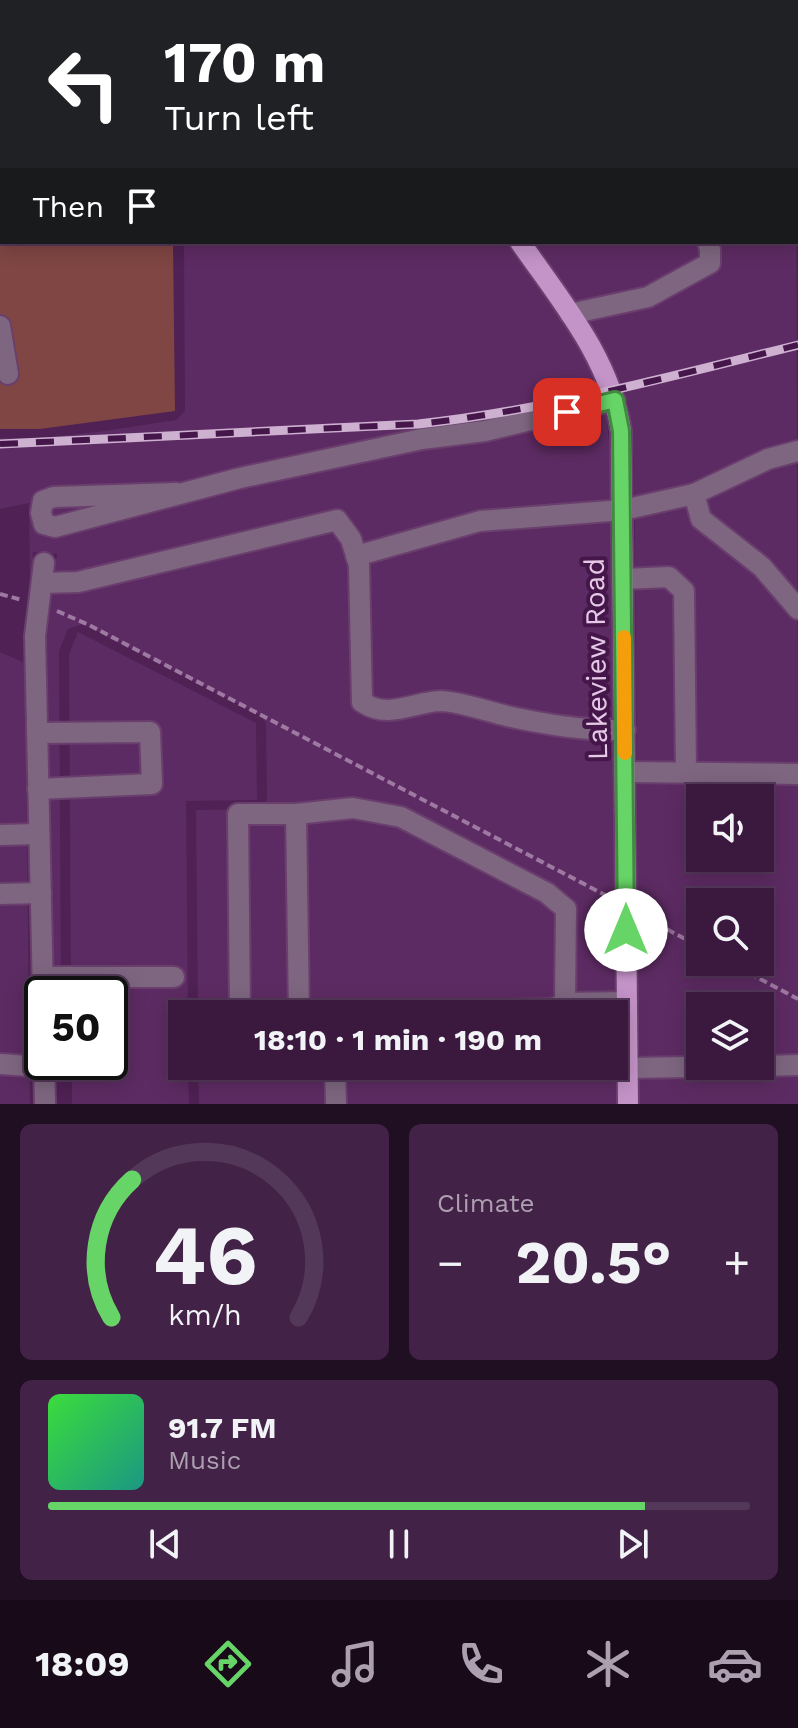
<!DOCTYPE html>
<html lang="en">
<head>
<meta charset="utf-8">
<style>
	body { margin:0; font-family:"Work Sans",sans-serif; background:#422246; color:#f1f3f6; height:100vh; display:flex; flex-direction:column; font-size:30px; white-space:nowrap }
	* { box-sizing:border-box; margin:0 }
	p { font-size:26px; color:#aca0b0 }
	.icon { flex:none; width:44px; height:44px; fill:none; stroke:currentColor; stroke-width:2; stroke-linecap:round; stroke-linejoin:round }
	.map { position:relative; height:1104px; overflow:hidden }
	.side { display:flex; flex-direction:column; gap:20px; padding:20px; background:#200e23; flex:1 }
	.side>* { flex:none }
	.banner { position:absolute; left:0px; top:0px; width:798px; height:244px; box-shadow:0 4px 20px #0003,0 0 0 2px #543859; background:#202124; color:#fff; overflow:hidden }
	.fabs { position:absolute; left:686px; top:784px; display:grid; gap:16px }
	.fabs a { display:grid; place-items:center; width:88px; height:88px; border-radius:0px; background:#3b193f; box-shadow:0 4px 20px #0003,0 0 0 2px #543859; font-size:40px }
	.speed { position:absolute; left:24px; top:976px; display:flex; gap:16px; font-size:40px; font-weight:700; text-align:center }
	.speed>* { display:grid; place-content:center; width:104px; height:104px; border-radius:50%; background:#3b193f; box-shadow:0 4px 20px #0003,0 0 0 2px #543859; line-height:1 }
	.speed .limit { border:4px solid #111; border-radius:12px; background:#fff; color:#111 }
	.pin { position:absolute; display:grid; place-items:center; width:68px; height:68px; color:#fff; margin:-34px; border-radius:16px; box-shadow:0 4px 12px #0006 }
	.me { position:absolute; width:88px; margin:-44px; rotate:0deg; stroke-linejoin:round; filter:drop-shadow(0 0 6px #0008) }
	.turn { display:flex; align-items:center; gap:28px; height:168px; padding:0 32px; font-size:36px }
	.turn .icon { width:104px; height:104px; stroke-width:2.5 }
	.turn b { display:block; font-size:56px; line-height:68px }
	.then { display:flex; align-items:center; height:76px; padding:0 32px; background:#0003; gap:16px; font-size:30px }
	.big { font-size:60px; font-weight:700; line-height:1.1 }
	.side .widget { flex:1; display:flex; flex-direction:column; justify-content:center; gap:12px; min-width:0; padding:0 28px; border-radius:12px; background:#422246 }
	.side .dial { align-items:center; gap:0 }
	.dial svg { height:208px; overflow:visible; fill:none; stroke:#543859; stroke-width:7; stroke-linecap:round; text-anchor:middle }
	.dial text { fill:#f1f3f6; stroke:none }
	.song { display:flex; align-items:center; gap:24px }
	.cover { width:96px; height:96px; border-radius:12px; background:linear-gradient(135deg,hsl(120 70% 55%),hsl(170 70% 35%)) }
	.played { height:8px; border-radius:4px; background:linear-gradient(90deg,#66d466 85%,#543859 85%) }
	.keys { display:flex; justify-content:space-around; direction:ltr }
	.heat { display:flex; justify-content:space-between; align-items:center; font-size:44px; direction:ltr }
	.side .tiles { flex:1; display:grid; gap:20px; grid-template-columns:1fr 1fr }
	.widget:last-child { grid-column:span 2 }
	.trip { position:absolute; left:168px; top:1000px; width:460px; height:80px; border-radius:0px; background:#3b193f; box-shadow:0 4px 20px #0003,0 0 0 2px #543859; font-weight:700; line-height:80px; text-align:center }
	.tab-bar { display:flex; height:128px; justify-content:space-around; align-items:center; background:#180a19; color:#aca0b0 }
	.tab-bar .icon { width:56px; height:56px }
	.tab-bar .on { color:#66d466 }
	.tab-bar b { font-size:36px; color:#f1f3f6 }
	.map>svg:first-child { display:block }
	.built { fill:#5d2b63; fill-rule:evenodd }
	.green { fill:#7f4643 }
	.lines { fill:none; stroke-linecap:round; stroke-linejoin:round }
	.minor-casing { stroke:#6a3f6e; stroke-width:24 }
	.major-casing { stroke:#6a3f6e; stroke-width:24 }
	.path { stroke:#9e79a1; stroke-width:4; stroke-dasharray:8 4; stroke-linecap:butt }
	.minor { stroke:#7e6680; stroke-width:20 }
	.major { stroke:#c493c8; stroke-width:20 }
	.rail-casing { stroke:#ceb0d1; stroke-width:9 }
	.rail { stroke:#441649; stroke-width:6; stroke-dasharray:18; stroke-linecap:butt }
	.route-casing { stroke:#428a42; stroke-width:20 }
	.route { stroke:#66d466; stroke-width:14 }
	.slow { stroke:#f59e0b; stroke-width:14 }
	.labels { text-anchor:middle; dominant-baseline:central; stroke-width:8; stroke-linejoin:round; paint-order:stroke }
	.street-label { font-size:28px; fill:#e5c9e7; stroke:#441649 }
</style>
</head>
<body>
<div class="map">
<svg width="798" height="1104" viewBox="0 0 798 1104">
	<rect width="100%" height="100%" fill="#4f2154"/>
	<g class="built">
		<polygon points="796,111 798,763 637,761 634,460 629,408 624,388 604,345 535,242 796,242"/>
		<polygon points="184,242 507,242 571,335 594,376 606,412 611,461 616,1104 348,1104 347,1070 323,1071 324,1104 199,1104 198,1066 614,1066 614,1014 198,1014 196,810 257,809 267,800 266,723 260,715 83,624 68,629 59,651 61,994 54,994 47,637 57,554 33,552 30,584 29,503 0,509 0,438 40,438 98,432 176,420 185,411"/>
		<polygon points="78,632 256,723 257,800 186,801 188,1014 182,1014 182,1066 188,1066 189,1104 72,1104 72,1062 110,1062 110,994 71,994 69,654"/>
		<polygon points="0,652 25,663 30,1104 0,1104"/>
		<path d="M637,783l161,2v319h-158zM700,798h60v60h-60zM700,902h60v60h-60zM700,1006h60v60h-60z"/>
	</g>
	<polygon class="green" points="0,0 171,0 2,2 2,242 173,242 175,411 40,429 0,429"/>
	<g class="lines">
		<g class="minor-casing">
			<g id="minor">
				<polyline points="368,0 369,2"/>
				<polyline points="540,0 542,2"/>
				<polyline points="10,2 11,0"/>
				<polyline points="0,46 2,32"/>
				<polyline points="570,314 648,297 710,263 710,250 708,242"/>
				<polyline points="0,326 8,374"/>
				<polyline points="177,493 54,497 43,501 41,513 44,524 55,527 240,478 422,439 485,431 615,400"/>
				<polyline points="694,494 701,519 762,567 798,609"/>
				<polyline points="356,556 480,521 623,510 694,494 768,459 798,451"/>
				<polyline points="624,579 669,577 684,591 686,773"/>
				<path d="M42,583l36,-1 259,-62 14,19 8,26 3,137c26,18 51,0 78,-1 19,0 49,11 67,15 40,9 77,15 118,14"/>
				<polyline points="37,733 150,732 152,784 38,789"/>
				<polyline points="626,772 798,774"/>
				<polyline points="296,814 353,808 401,817 547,893 566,909 565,1003"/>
				<polyline points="0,835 39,834"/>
				<polyline points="0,894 41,893"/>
				<polyline points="42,977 174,977"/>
				<polyline points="43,994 35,636 44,563"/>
				<polyline points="240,1014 238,814 296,814 299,1014"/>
				<polyline points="459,1014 471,1011 553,1009 565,1003 627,1002"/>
				<polyline points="44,1062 45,1104"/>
				<polyline points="0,1064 44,1067"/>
				<polyline points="335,1066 336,1104"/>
				<polyline points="760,1066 798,1065"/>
				<polyline points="628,1068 750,1066"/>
			</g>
		</g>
		<g class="major-casing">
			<g id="major">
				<polyline points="344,0 345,2"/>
				<path d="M520,242c41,59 90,116 101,189l7,673"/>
			</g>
		</g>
		<g class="path">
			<polyline points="796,10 797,0"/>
			<polyline points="796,150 798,153"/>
			<polyline points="0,594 22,600"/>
			<polyline points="57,611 89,625 607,896"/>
			<polyline points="646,918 700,947"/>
			<polyline points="728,962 798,999"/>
		</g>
		<use href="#minor" class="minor"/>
		<use href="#major" class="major"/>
		<g class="rail-casing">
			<path id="rail" d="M0,444l418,-20c130,-14 254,-48 380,-79"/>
		</g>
		<use href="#rail" class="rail"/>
	</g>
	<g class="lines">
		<g class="route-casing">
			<polyline id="route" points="567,412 615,400 621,431 626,930"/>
		</g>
		<use href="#route" class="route"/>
		<polyline class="slow" points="624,637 625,753"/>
	</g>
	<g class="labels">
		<g class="street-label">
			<text transform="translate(596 659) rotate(-91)">Lakeview Road</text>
		</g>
	</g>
</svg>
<div class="fabs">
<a><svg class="icon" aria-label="sound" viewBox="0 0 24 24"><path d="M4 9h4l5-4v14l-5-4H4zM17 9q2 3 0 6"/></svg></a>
<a><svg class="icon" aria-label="search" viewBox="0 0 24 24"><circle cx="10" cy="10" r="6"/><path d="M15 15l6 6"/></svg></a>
<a><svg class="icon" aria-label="layers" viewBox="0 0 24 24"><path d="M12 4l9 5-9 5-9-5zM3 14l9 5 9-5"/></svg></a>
</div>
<div class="speed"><div class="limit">50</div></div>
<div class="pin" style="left:567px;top:412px;background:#d93025"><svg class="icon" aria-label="arrive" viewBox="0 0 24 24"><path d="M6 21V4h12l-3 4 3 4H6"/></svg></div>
<svg class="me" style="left:626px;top:930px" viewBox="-20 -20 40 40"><circle r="19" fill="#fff"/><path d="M0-13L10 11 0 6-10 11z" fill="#66d466"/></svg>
<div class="trip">18:10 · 1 min · 190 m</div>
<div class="banner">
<div class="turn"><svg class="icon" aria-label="left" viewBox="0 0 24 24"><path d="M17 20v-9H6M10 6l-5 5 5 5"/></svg><div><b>170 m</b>Turn left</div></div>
<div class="then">Then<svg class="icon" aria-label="arrive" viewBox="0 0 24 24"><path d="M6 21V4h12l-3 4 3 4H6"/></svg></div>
</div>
</div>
<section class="side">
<div class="tiles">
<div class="widget dial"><svg viewBox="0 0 100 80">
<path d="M14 69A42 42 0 1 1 86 69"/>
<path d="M14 69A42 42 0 0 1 22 16" stroke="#66d466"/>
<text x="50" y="56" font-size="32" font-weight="700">46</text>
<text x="50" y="72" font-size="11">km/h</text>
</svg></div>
<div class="widget"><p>Climate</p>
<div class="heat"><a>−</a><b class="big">20.5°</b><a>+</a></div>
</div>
<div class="widget">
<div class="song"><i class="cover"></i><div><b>91.7 FM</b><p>Music</p></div></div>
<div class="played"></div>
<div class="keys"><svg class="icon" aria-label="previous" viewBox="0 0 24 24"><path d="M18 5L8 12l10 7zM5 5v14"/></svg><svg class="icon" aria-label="pause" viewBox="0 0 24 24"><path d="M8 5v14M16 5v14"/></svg><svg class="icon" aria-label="next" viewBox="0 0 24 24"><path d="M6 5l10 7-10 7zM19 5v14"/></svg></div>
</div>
</div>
</section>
<nav class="tab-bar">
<b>18:09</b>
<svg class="icon on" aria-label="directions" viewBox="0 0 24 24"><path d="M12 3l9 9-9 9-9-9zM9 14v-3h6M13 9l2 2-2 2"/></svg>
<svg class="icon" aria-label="music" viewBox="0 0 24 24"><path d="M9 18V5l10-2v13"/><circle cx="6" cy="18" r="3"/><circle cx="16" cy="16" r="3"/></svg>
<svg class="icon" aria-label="phone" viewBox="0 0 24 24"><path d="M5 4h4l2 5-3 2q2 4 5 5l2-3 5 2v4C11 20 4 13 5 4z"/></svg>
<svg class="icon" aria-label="climate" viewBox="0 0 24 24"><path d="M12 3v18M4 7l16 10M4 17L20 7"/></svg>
<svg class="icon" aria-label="car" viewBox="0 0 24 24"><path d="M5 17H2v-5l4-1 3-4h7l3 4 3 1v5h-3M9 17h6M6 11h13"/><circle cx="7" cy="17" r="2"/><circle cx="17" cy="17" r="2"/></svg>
</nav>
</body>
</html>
